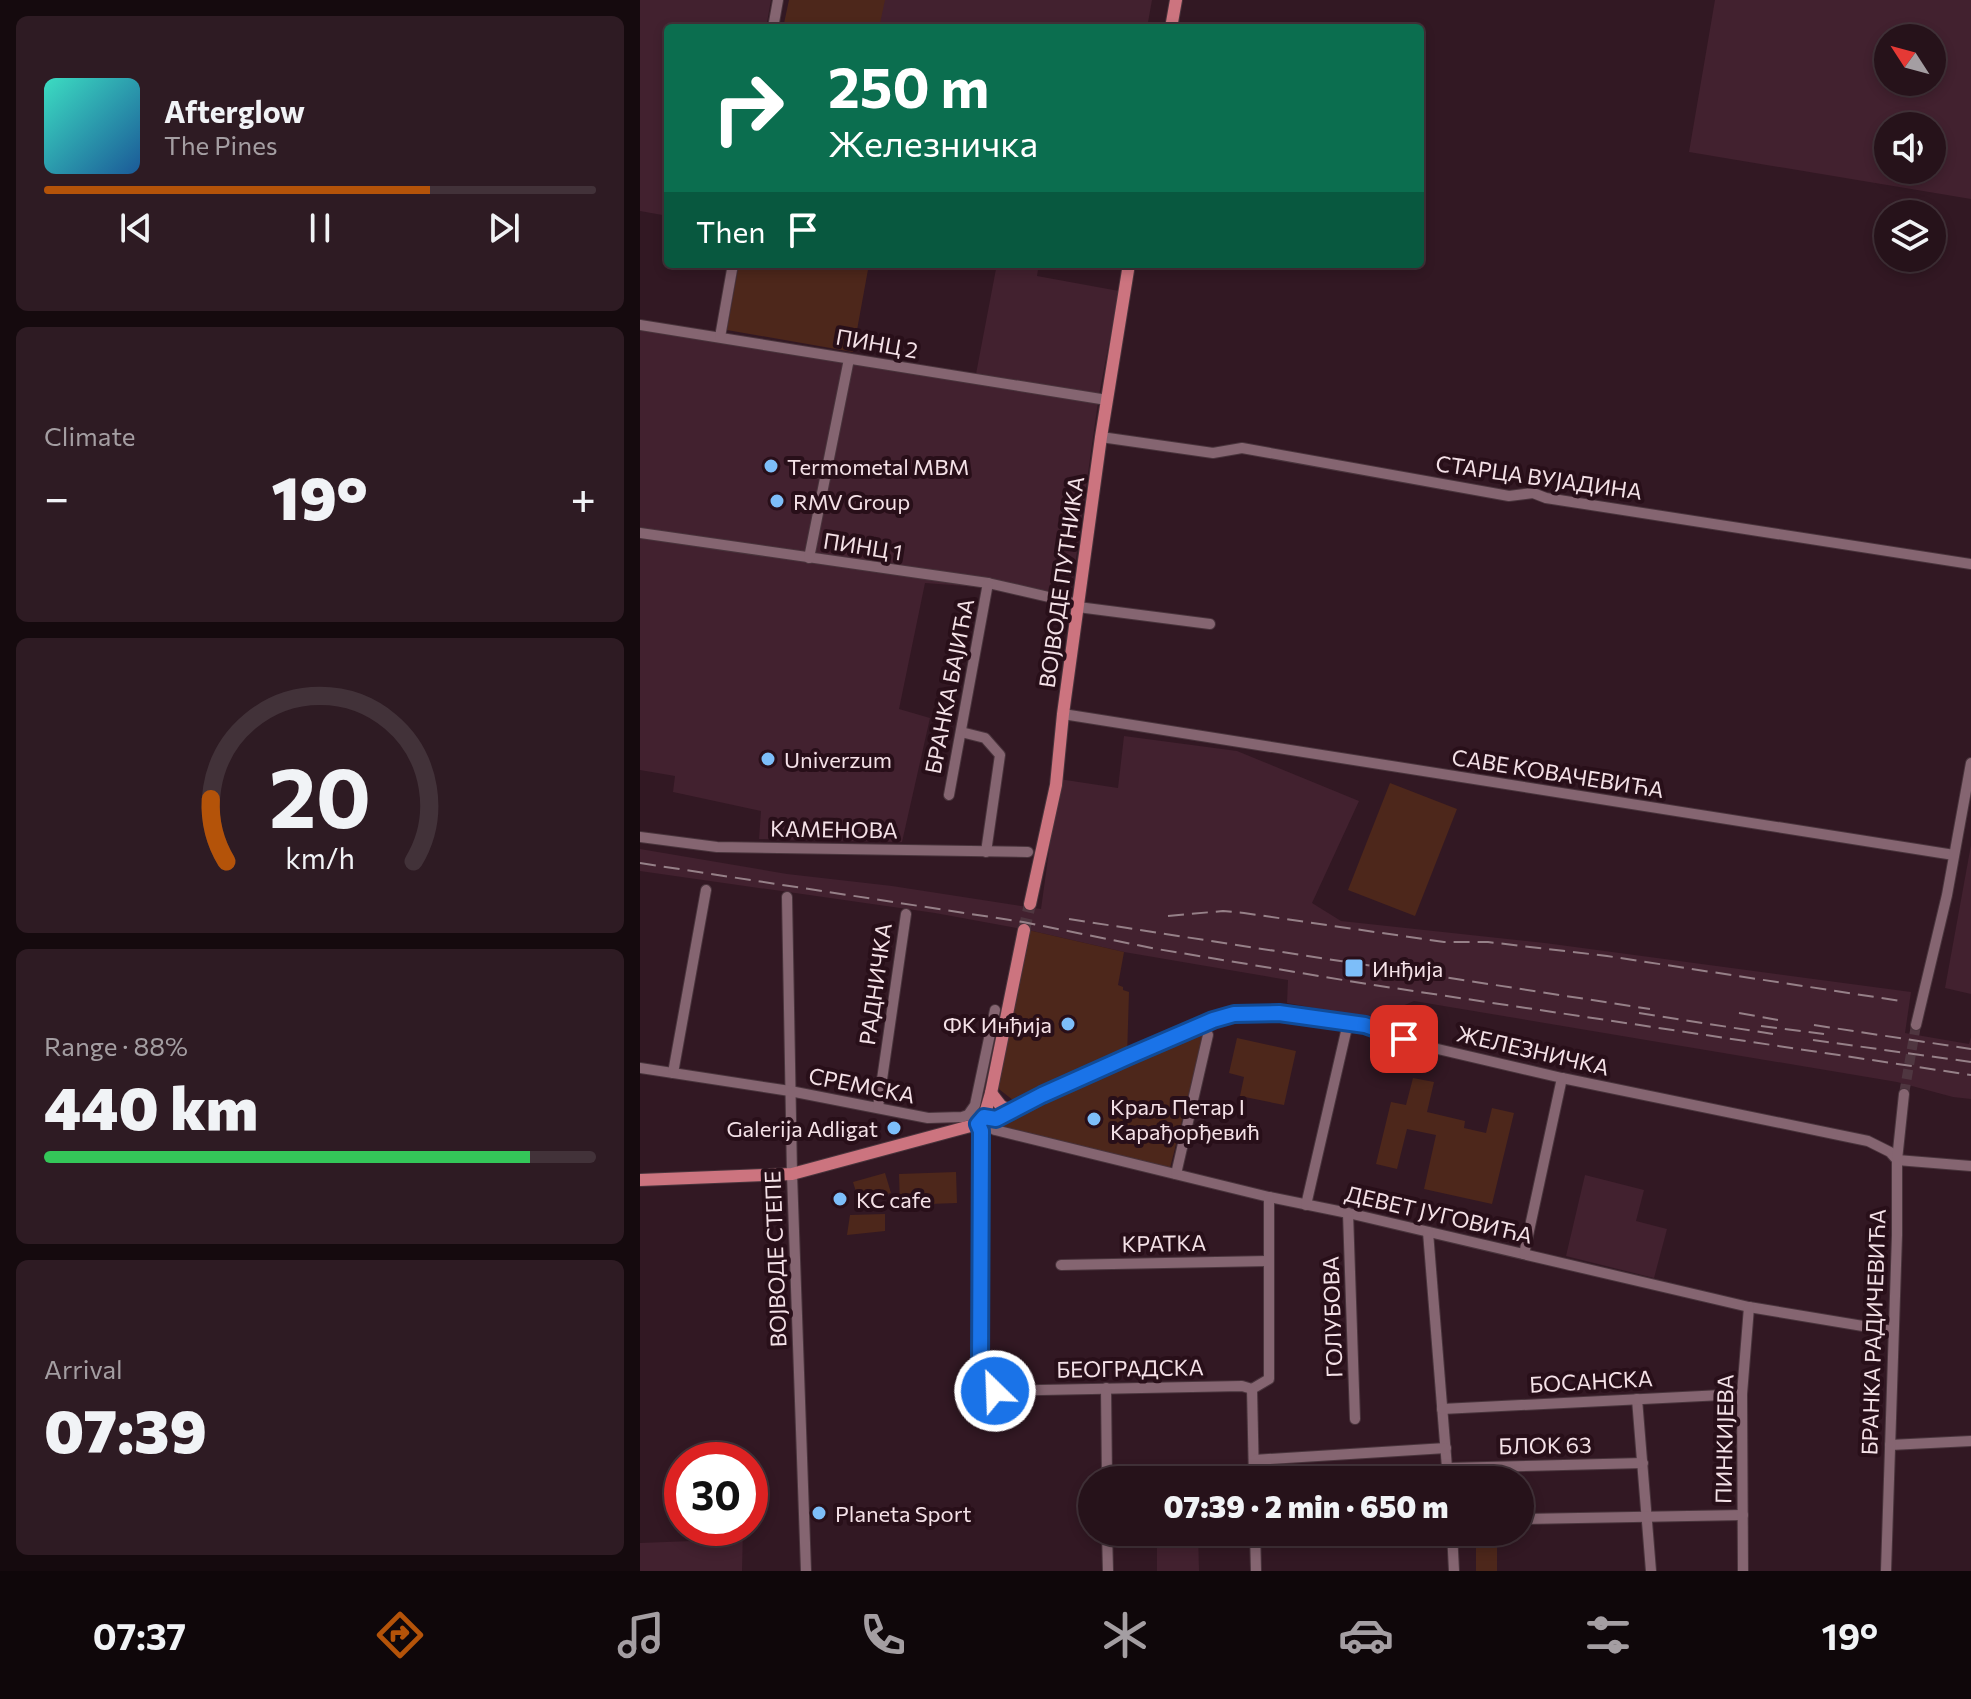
<!DOCTYPE html>
<html lang="en">
<head>
<meta charset="utf-8">
<style>
	body { margin:0; font-family:Commissioner,sans-serif; background:#2e1b23; color:#f1f3f6; height:100vh; display:flex; flex-direction:column; font-size:30px; white-space:nowrap }
	* { box-sizing:border-box; margin:0 }
	p { font-size:26px; color:#a49ea2 }
	.icon { flex:none; width:44px; height:44px; fill:none; stroke:currentColor; stroke-width:2; stroke-linecap:round; stroke-linejoin:round }
	.map { position:relative; flex:1; overflow:hidden }
	.side { display:flex; flex-direction:column; gap:16px; padding:16px; background:#150a0e; width:640px }
	.side>* { flex:none }
	.banner { position:absolute; left:24px; top:24px; width:760px; height:244px; border-radius:8px; box-shadow:0 4px 12px #0003,0 0 0 2px #423239; background:#0b6e4f; color:#fff; overflow:hidden }
	.needle { width:52px; rotate:306deg }
	.controls { position:absolute; left:1234px; top:24px; display:grid; gap:16px }
	.controls a { display:grid; place-items:center; width:72px; height:72px; border-radius:50%; background:#26121a; box-shadow:0 4px 12px #0003,0 0 0 2px #423239; font-size:40px }
	.speed { position:absolute; left:24px; top:1442px; display:flex; gap:16px; font-size:40px; font-weight:700; text-align:center }
	.speed>* { display:grid; place-content:center; width:104px; height:104px; border-radius:50%; background:#26121a; box-shadow:0 4px 12px #0003,0 0 0 2px #423239; line-height:1 }
	.speed .limit { border:12px solid #d22; background:#fff; color:#111 }
	.pin { position:absolute; display:grid; place-items:center; width:68px; height:68px; color:#fff; margin:-34px; border-radius:16px; box-shadow:0 4px 12px #0006 }
	.me { position:absolute; width:88px; margin:-44px; rotate:336deg; stroke-linejoin:round; filter:drop-shadow(0 0 6px #0008) }
	.turn { display:flex; align-items:center; gap:28px; height:168px; padding:0 32px; font-size:36px }
	.turn .icon { width:104px; height:104px; stroke-width:2.5 }
	.turn b { display:block; font-size:56px; line-height:68px }
	.then { display:flex; align-items:center; height:76px; padding:0 32px; background:#0003; gap:16px; font-size:30px }
	.big { font-size:60px; font-weight:800; line-height:1.1 }
	.side .widget { flex:1; display:flex; flex-direction:column; justify-content:center; gap:12px; min-width:0; padding:0 28px; border-radius:12px; background:#2e1b23 }
	.side .dial { align-items:center; gap:0 }
	.dial svg { height:208px; overflow:visible; fill:none; stroke:#423239; stroke-width:7; stroke-linecap:round; text-anchor:middle }
	.dial text { fill:#f1f3f6; stroke:none }
	.song { display:flex; align-items:center; gap:24px }
	.cover { width:96px; height:96px; border-radius:12px; background:linear-gradient(135deg,hsl(170 70% 55%),hsl(210 70% 35%)) }
	.played { height:8px; border-radius:4px; background:linear-gradient(90deg,#b45309 70%,#423239 70%) }
	.keys { display:flex; justify-content:space-around; direction:ltr }
	.heat { display:flex; justify-content:space-between; align-items:center; font-size:44px; direction:ltr }
	.charge { height:12px; border-radius:6px; background:linear-gradient(90deg,#34c759 88%,#423239 0) }
	.trip { position:absolute; left:438px; top:1466px; width:456px; height:80px; border-radius:40px; background:#26121a; box-shadow:0 4px 12px #0003,0 0 0 2px #423239; font-weight:800; line-height:80px; text-align:center }
	.dock { display:flex; height:128px; justify-content:space-around; align-items:center; background:#0f070a; color:#a49ea2 }
	.dock .icon { width:56px; height:56px }
	.dock .current { color:#b45309 }
	.dock b { font-size:36px; color:#f1f3f6 }
	main { display:flex; flex:1; min-height:0 }
	.map>svg:first-child { display:block }
	.built { fill:#42212f; fill-rule:evenodd }
	.green { fill:#4d271b }
	.lines { fill:none; stroke-linecap:round; stroke-linejoin:round }
	.minor-tunnel { stroke:#4f3640; stroke-width:10; stroke-dasharray:10 5; stroke-linecap:butt }
	.major-tunnel { stroke:#4f3640; stroke-width:12; stroke-dasharray:12 6; stroke-linecap:butt }
	.minor-casing { stroke:#49343c; stroke-width:12 }
	.major-casing { stroke:#49343c; stroke-width:14 }
	.minor { stroke:#856571; stroke-width:10 }
	.major { stroke:#cc747f; stroke-width:12 }
	.rail { stroke:#968088; stroke-width:2; stroke-dasharray:16 8; stroke-linecap:butt }
	.route-casing { stroke:#114b97; stroke-width:20 }
	.route { stroke:#1a73e8; stroke-width:14 }
	.poi-dot { fill:#7dbef9; stroke:#280f19; stroke-width:3 }
	.labels { text-anchor:middle; dominant-baseline:central; stroke-width:8; stroke-linejoin:round; paint-order:stroke }
	.street-label { font-size:22px; fill:#f4e1e7; stroke:#280f19 }
	.poi-label { font-size:22px; fill:#f4e1e7; stroke:#280f19; text-anchor:start }
</style>
</head>
<body>
<main>
<section class="side">
<div class="widget">
<div class="song"><i class="cover"></i><div><b>Afterglow</b><p>The Pines</p></div></div>
<div class="played"></div>
<div class="keys"><svg class="icon" aria-label="previous" viewBox="0 0 24 24"><path d="M18 5L8 12l10 7zM5 5v14"/></svg><svg class="icon" aria-label="pause" viewBox="0 0 24 24"><path d="M8 5v14M16 5v14"/></svg><svg class="icon" aria-label="next" viewBox="0 0 24 24"><path d="M6 5l10 7-10 7zM19 5v14"/></svg></div>
</div>
<div class="widget"><p>Climate</p>
<div class="heat"><a>−</a><b class="big">19°</b><a>+</a></div>
</div>
<div class="widget dial"><svg viewBox="0 0 100 80">
<path d="M14 69A42 42 0 1 1 86 69"/>
<path d="M14 69A42 42 0 0 1 8 45" stroke="#b45309"/>
<text x="50" y="56" font-size="32" font-weight="700">20</text>
<text x="50" y="72" font-size="11">km/h</text>
</svg></div>
<div class="widget"><p>Range · 88%</p><b class="big">440 km</b><div class="charge"></div></div>
<div class="widget"><p>Arrival</p><b class="big">07:39</b></div>
</section>
<div class="map">
<svg width="1331" height="1571" viewBox="0 0 1331 1571">
	<rect width="100%" height="100%" fill="#321823"/>
	<g class="built">
		<polygon points="0,0 131,0 126,28 28,28 28,216 0,211"/>
		<polygon points="159,0 512,0 507,28 154,28"/>
		<path d="M1075,0h256v199l-282,-47zM1248,38h44v44h-44zM1248,126h44v44h-44z"/>
		<polygon points="334,264 399,264 397,276 479,291 459,395 431,594 285,583 259,709 290,718 262,842 119,839 121,811 33,792 35,776 0,770 0,320 336,374 356,269"/>
		<polygon points="484,736 597,751 719,801 672,903 701,921 905,943 1271,992 1265,1033 1329,1044 1331,1037 1331,1099 1313,1097 1257,1082 774,1001 760,1007 748,1019 707,1014 647,1003 648,980 484,952 388,930 295,913 0,871 0,849 147,874 252,886 401,909 419,779 478,788"/>
		<polygon points="1331,845 1331,994 1305,988"/>
		<polygon points="945,1175 1004,1190 996,1221 1027,1229 1014,1278 926,1256"/>
		<polygon points="103,1528 102,1571 0,1571 0,1543 52,1541 53,1529"/>
		<polygon points="517,1532 558,1532 559,1571 517,1571"/>
	</g>
	<g class="green">
		<polygon points="149,0 245,0 239,28 143,28"/>
		<polygon points="99,264 229,264 213,352 87,330"/>
		<polygon points="750,783 817,809 775,916 708,890"/>
		<polygon points="388,930 484,952 478,985 483,987 483,990 489,992 487,1057 378,1104 355,1086"/>
		<polygon points="565,1030 530,1168 350,1123"/>
		<polygon points="597,1038 656,1051 644,1105 600,1096 604,1077 589,1073"/>
		<polygon points="773,1078 794,1082 787,1112 825,1121 824,1128 846,1133 852,1108 874,1113 852,1204 784,1189 796,1135 767,1129 757,1169 736,1164 751,1102 766,1105"/>
		<polygon points="316,1172 317,1203 260,1205 259,1174"/>
		<polygon points="245,1173 251,1193 219,1201 213,1182"/>
		<polygon points="245,1214 245,1231 207,1235 210,1215"/>
		<polygon points="857,1532 857,1571 836,1571 836,1533"/>
	</g>
	<g class="lines">
		<polyline class="minor-tunnel" points="1264,1094 1276,1025"/>
		<polyline class="major-tunnel" points="384,930 390,904"/>
		<g class="minor-casing">
			<g id="minor">
				<polyline points="133,28 138,0"/>
				<polyline points="0,325 467,400"/>
				<polyline points="80,337 93,264"/>
				<polyline points="461,437 573,453 602,448 869,496 893,493 906,498 1331,564"/>
				<polyline points="0,533 348,583 439,604"/>
				<polyline points="169,558 209,359"/>
				<polyline points="438,607 570,624"/>
				<polyline points="423,714 1314,855"/>
				<polyline points="321,732 345,738 360,755 346,852"/>
				<polyline points="309,795 348,583"/>
				<polyline points="0,837 77,847 388,852"/>
				<polyline points="147,897 152,1174 166,1571"/>
				<polyline points="1276,1025 1307,895 1331,763"/>
				<polyline points="0,1068 150,1091 288,1118 322,1117 328,1115 335,1105 355,1010"/>
				<polyline points="33,1073 66,890"/>
				<polyline points="238,1107 266,914"/>
				<polyline points="344,1117 356,1119 402,1095 573,1020 594,1014 639,1013 725,1025 754,1034 772,1043 922,1078 1228,1141 1250,1152 1257,1160"/>
				<polyline points="341,1121 355,1130 629,1197 708,1213 1109,1307 1253,1331"/>
				<polyline points="338,1124 341,1131 340,1371 344,1384 355,1391 602,1386 612,1389"/>
				<polyline points="1257,1160 1331,1166"/>
				<polyline points="536,1174 568,1035"/>
				<polyline points="666,1205 708,1023"/>
				<polyline points="708,1213 715,1419"/>
				<polyline points="788,1232 808,1480"/>
				<polyline points="884,1254 922,1078"/>
				<polyline points="421,1265 628,1261"/>
				<polyline points="466,1388 467,1480"/>
				<polyline points="612,1389 629,1379 629,1197"/>
				<polyline points="612,1389 614,1480"/>
				<polyline points="997,1399 1011,1571"/>
				<polyline points="802,1409 1102,1394"/>
				<polyline points="1250,1445 1331,1441"/>
				<polyline points="614,1460 806,1448"/>
				<polyline points="807,1468 1003,1463"/>
				<polyline points="880,1519 1103,1515"/>
				<polyline points="467,1532 468,1571"/>
				<polyline points="615,1532 616,1571"/>
				<polyline points="812,1532 814,1571"/>
				<polyline points="1103,1571 1102,1394 1109,1307"/>
				<polyline points="1246,1571 1257,1235 1257,1160 1264,1094"/>
			</g>
		</g>
		<g class="major-casing">
			<g id="major">
				<polyline points="531,28 536,0"/>
				<polyline points="390,904 416,785 423,714 461,437 489,264"/>
				<polyline points="351,1093 361,1106 372,1111"/>
				<polyline points="0,1180 152,1174 338,1124 344,1117 351,1093 384,930"/>
			</g>
		</g>
		<use href="#minor" class="minor"/>
		<use href="#major" class="major"/>
		<g class="rail">
			<polyline points="0,863 383,922 517,949 727,984 1331,1075"/>
			<polyline points="528,916 583,911 604,913 804,942 848,942 967,956 1261,1001"/>
			<polyline points="429,919 1010,1009"/>
			<polyline points="999,1013 1133,1034"/>
			<polyline points="1099,1013 1138,1020"/>
			<polyline points="1174,1025 1331,1049"/>
			<polyline points="1121,1026 1184,1034"/>
			<polyline points="1173,1040 1331,1062"/>
		</g>
	</g>
	<g class="lines">
		<g class="route-casing">
			<polyline id="route" points="355,1391 344,1384 340,1371 341,1131 338,1124 344,1117 356,1119 402,1095 487,1057 573,1020 594,1014 639,1013 725,1025 764,1039"/>
		</g>
		<use href="#route" class="route"/>
	</g>
	<g class="poi-dot">
		<circle cx="131" cy="466" r="8"/>
		<circle cx="137" cy="501" r="8"/>
		<circle cx="128" cy="759" r="8"/>
		<rect x="704" y="958" width="20" height="20" rx="4"/>
		<circle cx="428" cy="1024" r="8"/>
		<circle cx="454" cy="1119" r="8"/>
		<circle cx="254" cy="1128" r="8"/>
		<circle cx="200" cy="1199" r="8"/>
		<circle cx="179" cy="1513" r="8"/>
	</g>
	<g class="labels">
		<g class="street-label">
			<text transform="translate(237 343) rotate(10)">ПИНЦ 2</text>
			<text transform="translate(899 477) rotate(8)">СТАРЦА ВУЈАДИНА</text>
			<text transform="translate(223 546) rotate(9)">ПИНЦ 1</text>
			<text transform="translate(421 582) rotate(-82)">ВОЈВОДЕ ПУТНИКА</text>
			<text transform="translate(309 686) rotate(-79)">БРАНКА БАЈИЋА</text>
			<text transform="translate(918 773) rotate(9)">САВЕ КОВАЧЕВИЋА</text>
			<text transform="translate(194 829) rotate(1)">КАМЕНОВА</text>
			<text transform="translate(235 984) rotate(-82)">РАДНИЧКА</text>
			<text transform="translate(893 1050) rotate(13)">ЖЕЛЕЗНИЧКА</text>
			<text transform="translate(222 1085) rotate(11)">СРЕМСКА</text>
			<text transform="translate(799 1214) rotate(13)">ДЕВЕТ ЈУГОВИЋА</text>
			<text transform="translate(524 1243) rotate(-1)">КРАТКА</text>
			<text transform="translate(135 1259) rotate(-92)">ВОЈВОДЕ СТЕПЕ</text>
			<text transform="translate(692 1317) rotate(-92)">ГОЛУБОВА</text>
			<text transform="translate(1233 1332) rotate(-88)">БРАНКА РАДИЧЕВИЋА</text>
			<text transform="translate(490 1368) rotate(-1)">БЕОГРАДСКА</text>
			<text transform="translate(951 1381) rotate(-3)">БОСАНСКА</text>
			<text transform="translate(1084 1439) rotate(-89)">ПИНКИЈЕВА</text>
			<text transform="translate(905 1445) rotate(-1)">БЛОК 63</text>
		</g>
		<g class="poi-label">
			<text x="147" y="466">Termometal MBM</text>
			<text x="153" y="501">RMV Group</text>
			<text x="144" y="759">Univerzum</text>
			<text x="732" y="968">Инђија</text>
			<text x="412" y="1024" text-anchor="end">ФК Инђија</text>
			<text x="470" y="1106">Краљ Петар I<tspan x="470" dy="25">Карађорђевић</tspan></text>
			<text x="238" y="1128" text-anchor="end">Galerija Adligat</text>
			<text x="216" y="1199">KC cafe</text>
			<text x="195" y="1513">Planeta Sport</text>
		</g>
	</g>
</svg>
<div class="controls">
<a><svg class="needle" viewBox="-14 -14 28 28"><path d="M0-13l5 13h-10z" fill="#e53935"/><path d="M0 13l5-13h-10z" fill="#a49ea2"/></svg></a>
<a><svg class="icon" aria-label="sound" viewBox="0 0 24 24"><path d="M4 9h4l5-4v14l-5-4H4zM17 9q2 3 0 6"/></svg></a>
<a><svg class="icon" aria-label="layers" viewBox="0 0 24 24"><path d="M12 4l9 5-9 5-9-5zM3 14l9 5 9-5"/></svg></a>
</div>
<div class="speed"><div class="limit">30</div></div>
<div class="pin" style="left:764px;top:1039px;background:#d93025"><svg class="icon" aria-label="arrive" viewBox="0 0 24 24"><path d="M6 21V4h12l-3 4 3 4H6"/></svg></div>
<svg class="me" style="left:355px;top:1391px" viewBox="-20 -20 40 40"><circle r="17" fill="#1a73e8" stroke="#fff" stroke-width="3"/><path d="M0-11L8 9 0 5-8 9z" fill="#fff"/></svg>
<div class="trip">07:39 · 2 min · 650 m</div>
<div class="banner">
<div class="turn"><svg class="icon" aria-label="right" viewBox="0 0 24 24"><path d="M7 20v-9h11M14 6l5 5-5 5"/></svg><div><b>250 m</b>Железничка</div></div>
<div class="then">Then<svg class="icon" aria-label="arrive" viewBox="0 0 24 24"><path d="M6 21V4h12l-3 4 3 4H6"/></svg></div>
</div>
</div>
</main>
<nav class="dock">
<b>07:37</b>
<svg class="icon current" aria-label="directions" viewBox="0 0 24 24"><path d="M12 3l9 9-9 9-9-9zM9 14v-3h6M13 9l2 2-2 2"/></svg>
<svg class="icon" aria-label="music" viewBox="0 0 24 24"><path d="M9 18V5l10-2v13"/><circle cx="6" cy="18" r="3"/><circle cx="16" cy="16" r="3"/></svg>
<svg class="icon" aria-label="phone" viewBox="0 0 24 24"><path d="M5 4h4l2 5-3 2q2 4 5 5l2-3 5 2v4C11 20 4 13 5 4z"/></svg>
<svg class="icon" aria-label="climate" viewBox="0 0 24 24"><path d="M12 3v18M4 7l16 10M4 17L20 7"/></svg>
<svg class="icon" aria-label="car" viewBox="0 0 24 24"><path d="M5 17H2v-5l4-1 3-4h7l3 4 3 1v5h-3M9 17h6M6 11h13"/><circle cx="7" cy="17" r="2"/><circle cx="17" cy="17" r="2"/></svg>
<svg class="icon" aria-label="filters" viewBox="0 0 24 24"><path d="M4 7h16M4 17h16"/><circle cx="9" cy="7" r="2"/><circle cx="15" cy="17" r="2"/></svg>
<b>19°</b>
</nav>
</body>
</html>
